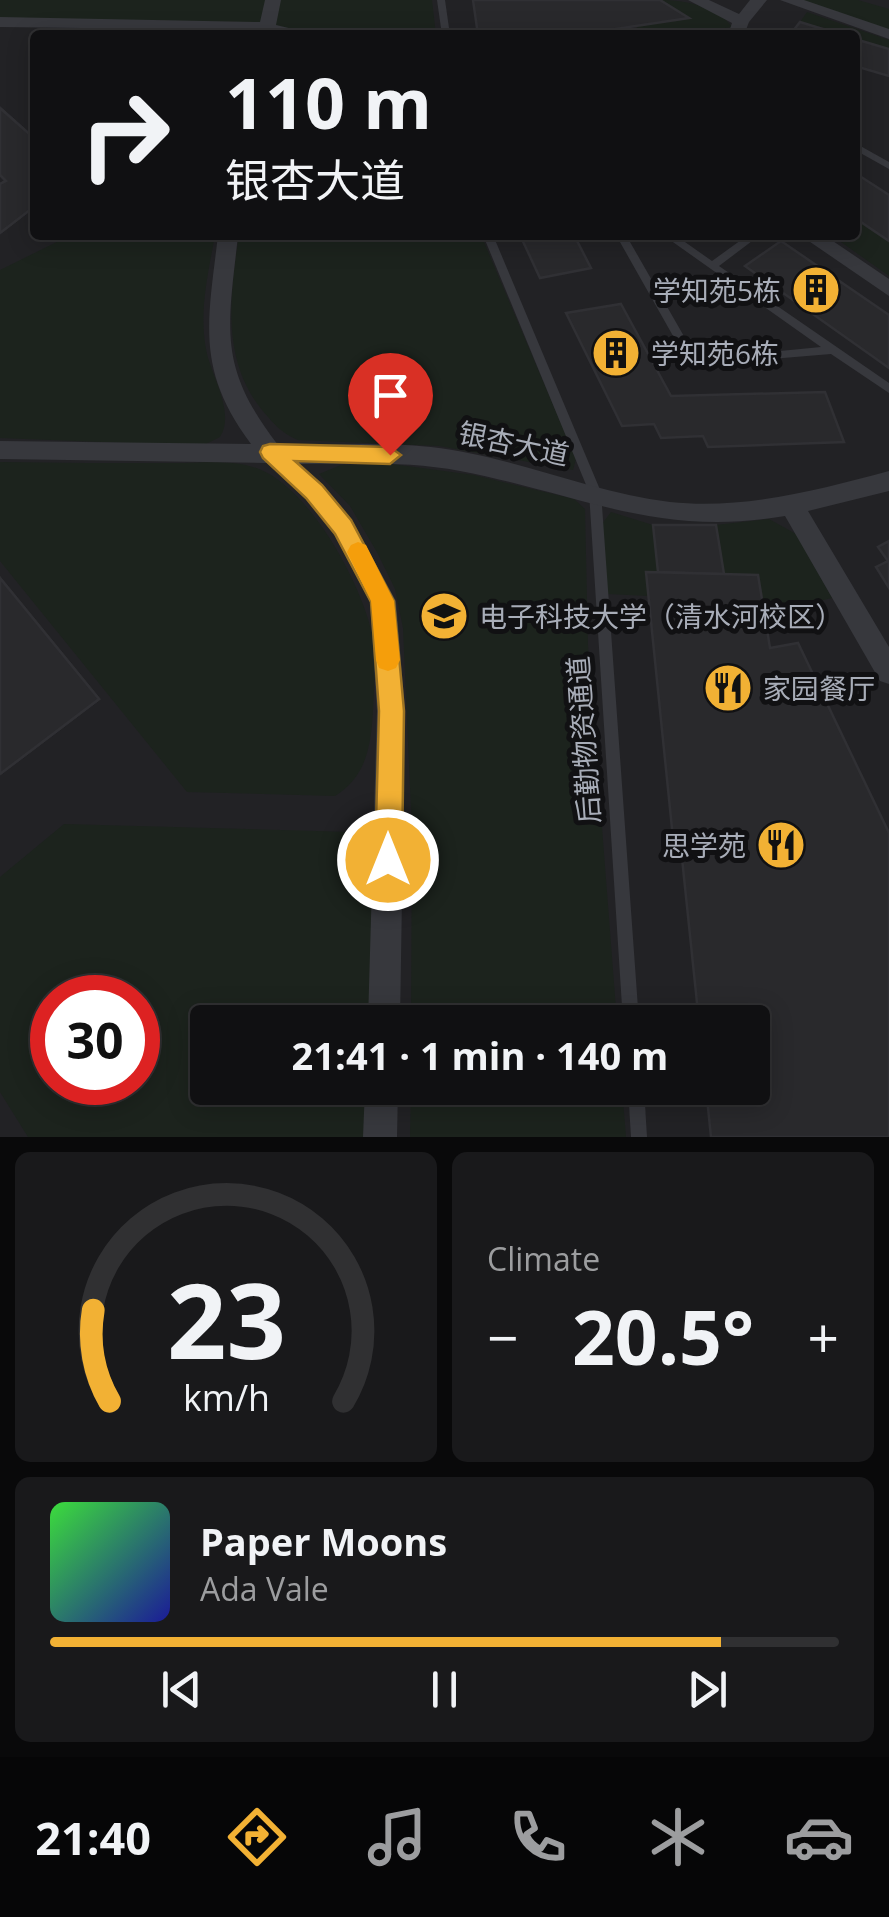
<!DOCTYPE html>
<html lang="en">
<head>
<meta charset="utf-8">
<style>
	body { margin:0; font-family:"Open Sans","Noto Sans SC",sans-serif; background:#19191b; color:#f1f3f6; height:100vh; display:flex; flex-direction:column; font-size:38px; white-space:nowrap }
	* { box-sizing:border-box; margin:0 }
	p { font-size:32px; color:#9c9d9f }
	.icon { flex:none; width:55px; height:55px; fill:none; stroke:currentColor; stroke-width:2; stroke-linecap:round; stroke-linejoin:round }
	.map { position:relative; height:1137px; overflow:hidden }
	.side { display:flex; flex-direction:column; gap:15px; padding:15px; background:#09090a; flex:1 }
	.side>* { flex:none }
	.hud { position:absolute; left:30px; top:30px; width:830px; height:210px; border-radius:10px; box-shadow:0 5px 25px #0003,0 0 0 2px #303032; background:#101012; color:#f1f3f6; overflow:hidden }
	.speed { position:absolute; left:30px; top:975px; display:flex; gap:20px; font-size:50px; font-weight:700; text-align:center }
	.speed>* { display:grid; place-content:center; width:130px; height:130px; border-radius:50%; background:#101012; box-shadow:0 5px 25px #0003,0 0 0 2px #303032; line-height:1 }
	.speed .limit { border:15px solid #d22; background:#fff; color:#111 }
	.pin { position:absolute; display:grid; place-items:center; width:85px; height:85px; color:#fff; margin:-102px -42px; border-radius:50% 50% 50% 0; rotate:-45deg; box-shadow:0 0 10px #0007 }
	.pin .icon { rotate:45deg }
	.me { position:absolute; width:110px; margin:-55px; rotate:0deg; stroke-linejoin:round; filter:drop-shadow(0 0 8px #0008) }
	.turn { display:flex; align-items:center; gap:35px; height:210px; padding:0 30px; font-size:45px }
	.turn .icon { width:130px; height:130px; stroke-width:2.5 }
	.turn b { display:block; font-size:70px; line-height:85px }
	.big { font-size:75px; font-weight:700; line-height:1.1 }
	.side .tile { flex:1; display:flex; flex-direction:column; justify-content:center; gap:15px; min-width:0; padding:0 35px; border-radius:15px; background:#19191b }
	.side .dial { align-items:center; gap:0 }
	.dial svg { height:260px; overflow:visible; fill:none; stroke:#303032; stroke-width:7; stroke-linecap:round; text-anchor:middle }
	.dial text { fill:#f1f3f6; stroke:none }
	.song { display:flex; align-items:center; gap:30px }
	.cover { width:120px; height:120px; border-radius:15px; background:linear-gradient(135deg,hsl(120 70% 55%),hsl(240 70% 35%)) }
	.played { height:10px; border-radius:5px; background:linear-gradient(90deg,#f2b134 85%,#303032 85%) }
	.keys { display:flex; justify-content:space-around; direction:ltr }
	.heat { display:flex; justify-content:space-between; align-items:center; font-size:55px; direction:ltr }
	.side .tiles { flex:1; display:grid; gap:15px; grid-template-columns:1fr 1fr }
	.tile:last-child { grid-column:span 2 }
	.trip { position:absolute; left:190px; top:1005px; width:580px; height:100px; border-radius:10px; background:#101012; box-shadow:0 5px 25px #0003,0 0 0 2px #303032; font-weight:700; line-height:100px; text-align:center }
	.dock { display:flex; height:160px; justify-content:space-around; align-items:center; background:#060607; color:#9c9d9f }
	.dock .icon { width:70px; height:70px }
	.dock .selected { color:#f2b134 }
	.dock b { font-size:45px; color:#f1f3f6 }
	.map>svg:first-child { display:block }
	.built { fill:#222225; fill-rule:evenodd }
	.green { fill:#1c231d; fill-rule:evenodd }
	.building { fill:#29292c; stroke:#303034; stroke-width:2.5 }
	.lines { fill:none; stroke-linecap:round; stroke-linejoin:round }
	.service { fill:#37383d; fill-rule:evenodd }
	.minor { fill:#37383d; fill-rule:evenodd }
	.route { fill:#f2b134; stroke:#9d7322; stroke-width:2.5 }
	.slow { fill:#f59e0b }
	.labels { text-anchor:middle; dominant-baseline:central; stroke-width:10; stroke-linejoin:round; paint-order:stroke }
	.poi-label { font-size:28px; fill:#a8adb8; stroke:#111113; text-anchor:start }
	.street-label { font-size:28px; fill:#a8adb8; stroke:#111113 }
</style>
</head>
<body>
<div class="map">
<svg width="889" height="1137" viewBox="0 0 889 1137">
	<rect width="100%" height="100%" fill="#161618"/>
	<path class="built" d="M0,0h889v1137h-889zM35,35h820v200h-820zM52,998h86v84h-86zM208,1022h544v66h-544z"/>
	<g class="green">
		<polygon points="0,0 432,0 436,35 274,35 289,32 0,19"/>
		<path d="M660,0c24,0 58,6 72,27l-51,8h-37l-8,-9 51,-8z"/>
		<polygon points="794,0 858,0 889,9 889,30"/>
		<polygon points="807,12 889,40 889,49 855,39 855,35 800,22"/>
		<polygon points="855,218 889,241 889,276 831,235 855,235"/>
		<path d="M71,235h144c-7,39 -17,79 -8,119 6,24 28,60 13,83l-18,9 -202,-8v-168z"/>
		<path d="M239,235h242l95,224 -3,11 -134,-24 -141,-6c-17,-7 -24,-16 -36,-30 -41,-51 -32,-115 -23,-175z"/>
		<path d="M0,462c58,1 117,1 175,1 27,0 58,-4 84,6 51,20 102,113 113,165 5,24 2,51 1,76 -2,35 -6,66 -38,86l-148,-4 -187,-231z"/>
		<polygon points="392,464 474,475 574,499 585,509 588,645 617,1022 411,1022 412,833 403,628 395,589 378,554 350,506 319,474 341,465"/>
		<polygon points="611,512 653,525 658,572 646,572 648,596 608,594 601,525"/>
		<polygon points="769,519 796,534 832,598 765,614 758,575 724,574 716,525"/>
		<path d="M64,824l323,9 -3,189h-176v66h174l-2,49h-352l-28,-45v-215zM52,998h86v84h-86z"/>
		<polygon points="411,1088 622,1088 626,1137 410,1137"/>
	</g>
	<g class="building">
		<polygon points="473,0 660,0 689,18 576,35 478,35"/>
		<polygon points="800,22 842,35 790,35"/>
		<polygon points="855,39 889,49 889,76 855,66"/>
		<polygon points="0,108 35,139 35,206 0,233 0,184 6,181 0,175"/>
		<polygon points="0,108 35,139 35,206 0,233 0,184 6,181 0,175"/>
		<polygon points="855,173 889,195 889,241 855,218"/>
		<polygon points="520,235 574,235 591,268 540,278"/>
		<polygon points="781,241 889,315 889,368 745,266"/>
		<polygon points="621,304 671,396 825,392 844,442 708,447 703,436 661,438 654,424 622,426 566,313"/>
		<polygon points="653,525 716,525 724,574 658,572"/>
		<polygon points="889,541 889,588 876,567 888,561 878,547"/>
		<polygon points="646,572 758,575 770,648 798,643 889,833 889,1137 711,1137 706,1088 752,1088 752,1022 699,1022 682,858 675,858"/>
		<polygon points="0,578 99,699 0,774"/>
		<polygon points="0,578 99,699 0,774"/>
	</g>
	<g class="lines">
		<g class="service">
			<polygon points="437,0 445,0 450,35 442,35"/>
			<polygon points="855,143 889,162 889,169 855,150"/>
			<polygon points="483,235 493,235 601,492 639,1022 623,1022 589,492"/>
			<polygon points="616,235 626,235 697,359 821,347 663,235 675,235 712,261 748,235 760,235 719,266 889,383 889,393 831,354 690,366"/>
			<polygon points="628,1088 644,1088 647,1137 631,1137"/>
		</g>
		<g class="minor">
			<polygon points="265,0 281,0 276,25 318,35 258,35 258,32 248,30 0,27 0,17 260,22"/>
			<polygon points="688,0 709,0 739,14 750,0 767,0 749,22 744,35 728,35 732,23"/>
			<polygon points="780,0 804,0 889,29 889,39"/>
			<path d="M218,235h20c-10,94 -21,131 40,210 50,0 103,-3 153,2 81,9 158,45 239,55 74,8 148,-12 219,-31v20l-81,20 81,136v37l-9,-3 -95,-165c-127,22 -205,-22 -325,-45 -52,-10 -108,-7 -161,-7l23,20 30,36 44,81 9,110 -5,311h-32l9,-311 -7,-109 -36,-68 -28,-36 -39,-35 -267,-4v-18l251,3c-56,-75 -43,-122 -33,-209z"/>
			<polygon points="800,235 824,235 889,279 889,296"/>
			<polygon points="365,1088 398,1088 397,1137 363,1137"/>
		</g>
	</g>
	<polygon class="route" points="270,444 390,447 401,455 390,464 295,461 322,485 351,520 394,601 404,711 402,860 398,869 388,873 379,869 375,860 379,711 371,602 335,534 306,498 263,458 260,452 263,446"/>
	<polygon class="slow" points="358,542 366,545 394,601 400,660 396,668 388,671 379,668 376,660 371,601 347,552 351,545"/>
	<defs>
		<g id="building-disc" transform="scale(2.5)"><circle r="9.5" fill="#f2b134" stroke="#111113"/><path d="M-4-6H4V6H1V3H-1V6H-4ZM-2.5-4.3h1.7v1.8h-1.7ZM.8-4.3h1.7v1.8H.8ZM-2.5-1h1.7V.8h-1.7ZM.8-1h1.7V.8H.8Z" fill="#111"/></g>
		<g id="university-disc" transform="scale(2.5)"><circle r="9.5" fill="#f2b134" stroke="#111113"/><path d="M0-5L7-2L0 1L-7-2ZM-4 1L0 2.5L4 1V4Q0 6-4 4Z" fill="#111"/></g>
		<g id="restaurant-disc" transform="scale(2.5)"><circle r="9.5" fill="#f2b134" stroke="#111113"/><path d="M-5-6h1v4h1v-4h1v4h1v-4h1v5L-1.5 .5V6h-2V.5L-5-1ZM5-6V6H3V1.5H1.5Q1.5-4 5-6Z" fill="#111"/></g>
	</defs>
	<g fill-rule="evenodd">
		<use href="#building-disc" x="816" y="290"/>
		<use href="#building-disc" x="616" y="353"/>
		<use href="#university-disc" x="444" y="616"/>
		<use href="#restaurant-disc" x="728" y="688"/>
		<use href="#restaurant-disc" x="781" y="845"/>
	</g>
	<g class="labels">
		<g class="poi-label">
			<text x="781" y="290" text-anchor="end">学知苑5栋</text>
			<text x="651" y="353">学知苑6栋</text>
			<text x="479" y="616">电子科技大学（清水河校区）</text>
			<text x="763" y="688">家园餐厅</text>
			<text x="746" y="845" text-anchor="end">思学苑</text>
		</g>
		<g class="street-label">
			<text transform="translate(514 443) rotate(12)">银杏大道</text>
			<text transform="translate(583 740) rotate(-94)">后勤物资通道</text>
		</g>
	</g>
</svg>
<div class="speed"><div class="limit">30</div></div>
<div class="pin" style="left:390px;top:455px;background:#d93025"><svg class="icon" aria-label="arrive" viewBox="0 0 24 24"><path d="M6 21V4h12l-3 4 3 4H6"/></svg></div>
<svg class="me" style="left:388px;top:860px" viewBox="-20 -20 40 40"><circle r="17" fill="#f2b134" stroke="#fff" stroke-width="3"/><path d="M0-11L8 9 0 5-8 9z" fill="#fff"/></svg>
<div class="trip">21:41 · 1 min · 140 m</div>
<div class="hud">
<div class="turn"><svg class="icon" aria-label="right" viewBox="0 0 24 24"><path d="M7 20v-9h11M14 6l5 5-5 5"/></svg><div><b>110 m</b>银杏大道</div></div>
</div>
</div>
<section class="side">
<div class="tiles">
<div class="tile dial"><svg viewBox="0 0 100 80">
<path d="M14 69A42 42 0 1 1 86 69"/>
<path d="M14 69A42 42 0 0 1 9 41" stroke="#f2b134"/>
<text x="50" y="56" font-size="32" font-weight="700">23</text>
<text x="50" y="72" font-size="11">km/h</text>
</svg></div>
<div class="tile"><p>Climate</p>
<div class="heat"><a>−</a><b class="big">20.5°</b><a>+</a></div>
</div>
<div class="tile">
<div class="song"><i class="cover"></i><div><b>Paper Moons</b><p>Ada Vale</p></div></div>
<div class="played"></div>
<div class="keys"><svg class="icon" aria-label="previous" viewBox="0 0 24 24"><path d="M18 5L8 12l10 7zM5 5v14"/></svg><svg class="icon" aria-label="pause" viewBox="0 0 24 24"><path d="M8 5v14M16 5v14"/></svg><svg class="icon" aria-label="next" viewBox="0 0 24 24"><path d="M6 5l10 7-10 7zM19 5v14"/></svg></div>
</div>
</div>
</section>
<nav class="dock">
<b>21:40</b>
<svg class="icon selected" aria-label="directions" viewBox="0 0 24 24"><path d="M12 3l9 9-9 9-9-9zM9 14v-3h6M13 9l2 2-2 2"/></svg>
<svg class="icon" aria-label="music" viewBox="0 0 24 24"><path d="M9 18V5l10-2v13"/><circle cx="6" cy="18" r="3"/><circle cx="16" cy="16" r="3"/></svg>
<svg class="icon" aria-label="phone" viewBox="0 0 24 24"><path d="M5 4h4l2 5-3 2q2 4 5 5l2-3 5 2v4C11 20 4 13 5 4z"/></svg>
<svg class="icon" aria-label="climate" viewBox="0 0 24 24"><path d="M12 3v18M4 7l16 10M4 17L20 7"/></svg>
<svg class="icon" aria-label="car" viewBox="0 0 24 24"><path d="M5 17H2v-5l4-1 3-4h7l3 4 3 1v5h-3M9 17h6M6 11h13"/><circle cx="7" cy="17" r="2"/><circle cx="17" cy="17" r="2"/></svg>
</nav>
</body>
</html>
